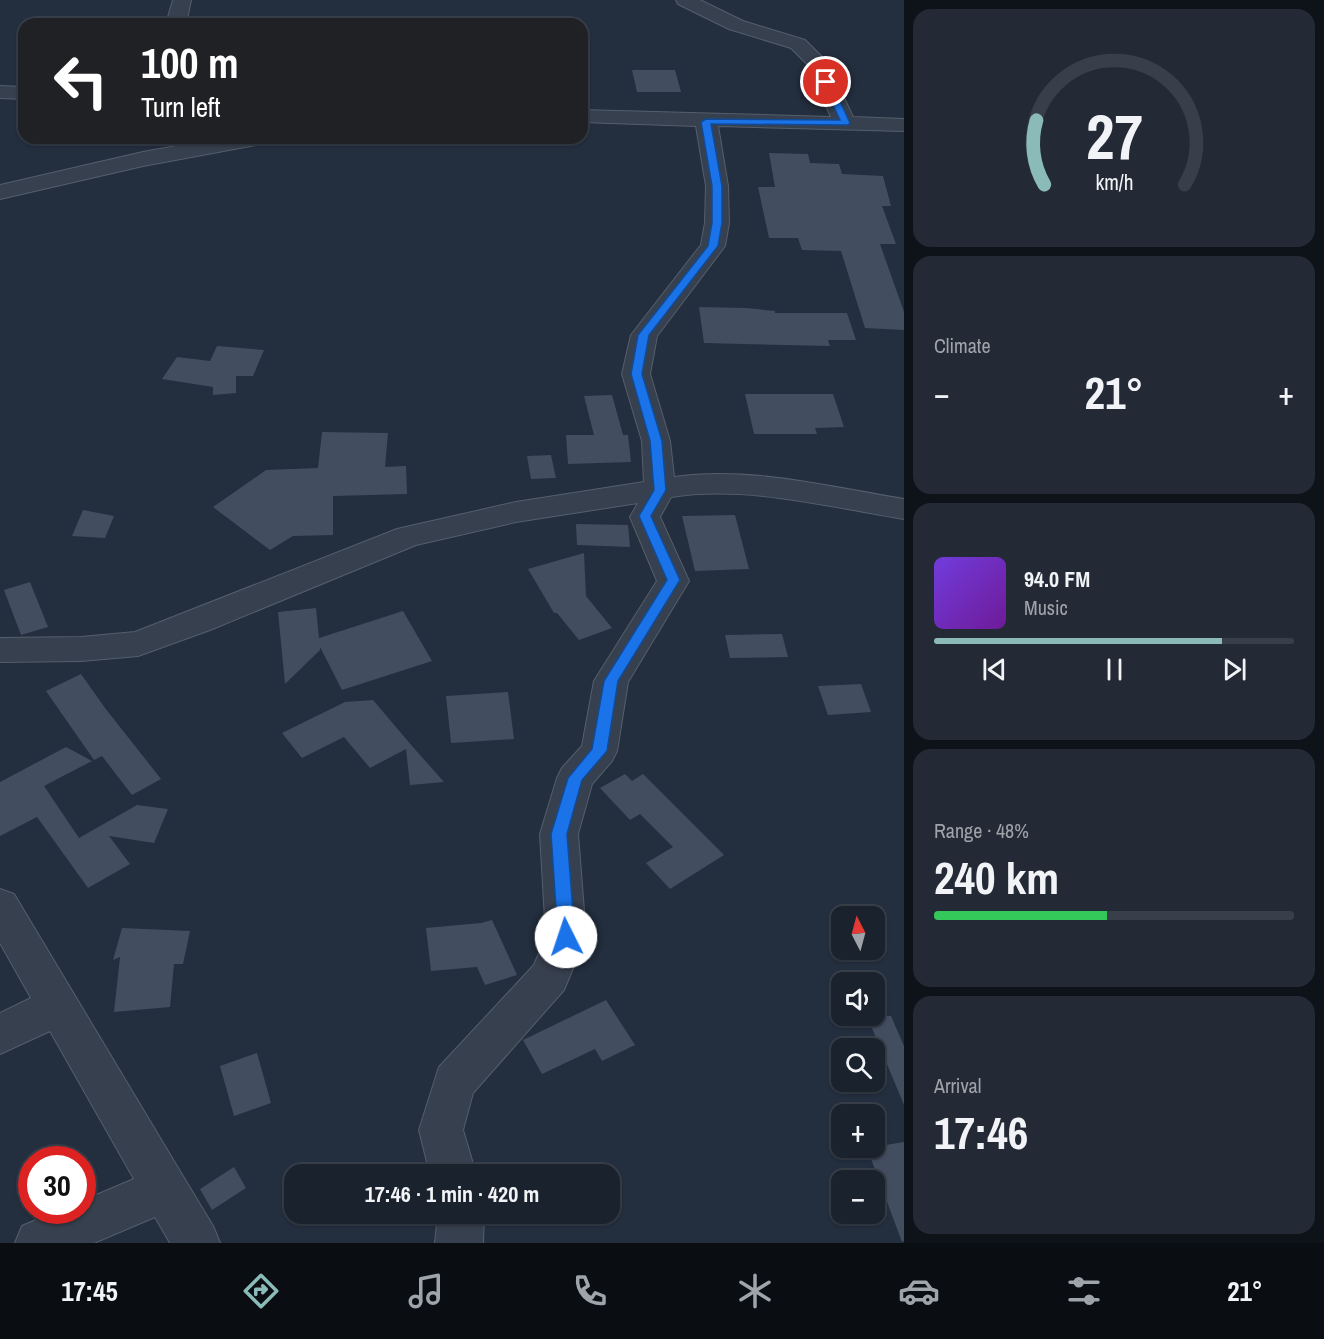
<!DOCTYPE html>
<html lang="en">
<head>
<meta charset="utf-8">
<style>
	body { margin:0; font-family:"Archivo Narrow",sans-serif; background:#232a36; color:#f1f3f6; height:100vh; display:flex; flex-direction:column; font-size:22px; white-space:nowrap }
	* { box-sizing:border-box; margin:0 }
	p { font-size:20px; color:#9fa4aa }
	.icon { flex:none; width:33px; height:33px; fill:none; stroke:currentColor; stroke-width:2; stroke-linecap:round; stroke-linejoin:round }
	.map { position:relative; flex:1; overflow:hidden }
	.details { display:flex; flex-direction:column; gap:9px; padding:9px; background:#0e1319; width:420px }
	.details>* { flex:none }
	.top-card { position:absolute; left:18px; top:18px; width:570px; height:126px; border-radius:18px; box-shadow:0 2px 4px #0004,0 0 0 2px #383f4a; background:#202124; color:#fff; overflow:hidden }
	.needle { width:39px; rotate:354deg }
	.tools { position:absolute; left:831px; top:906px; display:grid; gap:12px }
	.tools a { display:grid; place-items:center; width:54px; height:54px; border-radius:12px; background:#1a222e; box-shadow:0 2px 4px #0004,0 0 0 2px #383f4a; font-size:30px }
	.speed { position:absolute; left:18px; top:1146px; display:flex; gap:12px; font-size:30px; font-weight:700; text-align:center }
	.speed>* { display:grid; place-content:center; width:78px; height:78px; border-radius:50%; background:#1a222e; box-shadow:0 2px 4px #0004,0 0 0 2px #383f4a; line-height:1 }
	.speed .limit { border:9px solid #d22; background:#fff; color:#111 }
	.pin { position:absolute; display:grid; place-items:center; width:51px; height:51px; color:#fff; margin:-26px; border:3px solid #fff; border-radius:50%; box-shadow:0 2px 6px #0007 }
	.me { position:absolute; width:66px; margin:-33px; rotate:356deg; stroke-linejoin:round; filter:drop-shadow(0 0 4px #0008) }
	.turn { display:flex; align-items:center; gap:21px; height:126px; padding:0 24px; font-size:27px }
	.turn .icon { width:78px; height:78px; stroke-width:2.5 }
	.turn b { display:block; font-size:42px; line-height:51px }
	.big { font-size:45px; font-weight:700; line-height:1.1 }
	.details .tile { flex:1; display:flex; flex-direction:column; justify-content:center; gap:9px; min-width:0; padding:0 21px; border-radius:18px; background:#232a36 }
	.details .dial { align-items:center; gap:0 }
	.dial svg { height:156px; overflow:visible; fill:none; stroke:#383f4a; stroke-width:7; stroke-linecap:round; text-anchor:middle }
	.dial text { fill:#f1f3f6; stroke:none }
	.song { display:flex; align-items:center; gap:18px }
	.cover { width:72px; height:72px; border-radius:9px; background:linear-gradient(135deg,hsl(260 70% 55%),hsl(280 70% 35%)) }
	.played { height:6px; border-radius:3px; background:linear-gradient(90deg,#8bbbb9 80%,#383f4a 80%) }
	.keys { display:flex; justify-content:space-around; direction:ltr }
	.heat { display:flex; justify-content:space-between; align-items:center; font-size:33px; direction:ltr }
	.charge { height:9px; border-radius:4px; background:linear-gradient(90deg,#34c759 48%,#383f4a 0) }
	.trip { position:absolute; left:284px; top:1164px; width:336px; height:60px; border-radius:18px; background:#1a222e; box-shadow:0 2px 4px #0004,0 0 0 2px #383f4a; font-weight:700; line-height:60px; text-align:center }
	.tab-bar { display:flex; height:96px; justify-content:space-around; align-items:center; background:#0a0e12; color:#9fa4aa }
	.tab-bar .icon { width:42px; height:42px }
	.tab-bar .current { color:#8bbbb9 }
	.tab-bar b { font-size:27px; color:#f1f3f6 }
	main { display:flex; flex:1; min-height:0 }
	.map>svg:first-child { display:block }
	.building { fill:#424e60 }
	.lines { fill:none; stroke-linecap:round; stroke-linejoin:round }
	.street-casing { stroke:#555e6c; stroke-width:2 }
	.street { fill:#37404e; fill-rule:evenodd }
	.route { fill:#1a73e8; stroke:#114b97; stroke-width:1.5 }
</style>
</head>
<body>
<main>
<div class="map">
<svg width="904" height="1243" viewBox="0 0 904 1243">
	<rect width="100%" height="100%" fill="#232e3e"/>
	<g class="building">
		<polygon points="632,70 675,70 681,92 637,92"/>
		<polygon points="769,153 808,154 810,163 839,164 842,174 883,176 891,206 882,206 896,244 880,244 904,312 904,330 865,328 841,251 802,250 798,238 769,238 758,187 775,187"/>
		<polygon points="699,307 746,308 775,311 775,313 847,313 856,340 828,340 830,346 704,343"/>
		<polygon points="217,346 264,350 253,376 236,376 236,393 213,395 213,387 162,379 177,357 210,361"/>
		<polygon points="745,394 833,394 844,427 815,428 817,434 754,434"/>
		<polygon points="612,395 623,435 628,435 631,462 568,464 566,435 594,435 584,396"/>
		<polygon points="322,432 388,433 385,467 406,466 407,494 333,496 333,535 293,536 270,550 213,507 266,470 318,468"/>
		<polygon points="551,455 556,478 531,479 527,456"/>
		<polygon points="83,510 114,516 105,538 72,536"/>
		<polygon points="735,515 749,569 695,571 682,516"/>
		<polygon points="576,524 628,525 630,547 577,545"/>
		<polygon points="584,553 586,596 612,628 579,640 557,613 554,613 528,569"/>
		<polygon points="30,582 48,627 21,635 4,590"/>
		<polygon points="316,608 319,638 403,611 432,661 342,690 320,647 320,650 285,684 278,612"/>
		<polygon points="782,634 788,657 730,658 725,635"/>
		<polygon points="81,674 105,708 161,779 132,795 102,756 94,760 46,691"/>
		<polygon points="861,684 871,712 828,715 818,686"/>
		<polygon points="508,692 514,739 451,743 446,696"/>
		<polygon points="373,700 412,746 444,782 410,785 406,749 370,768 344,737 302,758 282,733 345,702"/>
		<polygon points="66,747 92,761 44,786 79,838 137,805 168,809 154,843 109,836 130,864 88,888 37,817 0,836 0,782"/>
		<polygon points="625,774 632,781 643,774 724,855 670,889 646,863 673,847 640,814 630,820 600,788"/>
		<polygon points="492,920 517,975 485,985 477,967 431,971 426,928 481,923"/>
		<polygon points="122,928 190,931 183,964 174,964 170,1007 114,1012 120,957 113,960"/>
		<polygon points="606,1000 635,1045 602,1061 595,1049 542,1074 523,1040"/>
		<polygon points="867,1016 891,1016 904,1046 904,1105"/>
		<polygon points="257,1053 271,1103 234,1116 220,1066"/>
		<polygon points="904,1142 904,1241 902,1242 867,1148"/>
		<polygon points="234,1167 246,1188 212,1210 200,1189"/>
	</g>
	<g class="lines">
		<g class="street-casing">
			<g id="street">
				<polygon points="173,0 191,0 186,24 166,24"/>
				<path d="M676,0h24l43,21 62,19 22,22 26,55 51,2v12l-186,-5 10,60 1,37 -4,23 -68,90 -7,38 20,67 4,36c75,-11 156,10 230,22v20c-75,-12 -157,-34 -233,-22l-11,20 29,64 -61,101 -11,69 -5,10 -20,23 -14,50 8,103 -22,53 -91,103 -10,37 13,44h-46l-11,-44 20,-63 95,-102 12,-28 -6,-103 17,-56 5,-10 20,-22 12,-65 63,-100 -27,-64 8,-14 -122,19 -100,23 -206,85 -72,26 -57,5 -81,1v-24l81,-1 54,-5 262,-103 119,-27 128,-20 -2,-41 -20,-67 9,-39 70,-90 4,-22 1,-37 -10,-60 -114,-4v-12l249,7 -23,-52 -17,-17 -62,-19 -51,-25z"/>
				<polygon points="0,86 24,87 24,99 0,98"/>
				<polygon points="221,138 267,138 264,143 256,145 143,166 0,199 0,185 143,152"/>
				<polygon points="0,889 14,894 181,1173 213,1226 220,1243 170,1243 155,1217 94,1243 15,1243 22,1226 59,1210 82,1210 82,1201 134,1179 50,1031 0,1054 0,1013 31,998 0,943"/>
				<polygon points="438,1214 484,1214 483,1243 435,1243"/>
			</g>
		</g>
		<use href="#street" class="street"/>
	</g>
	<polygon class="route" points="826,79 831,82 850,123 848,125 711,124 722,186 722,223 718,246 649,335 642,374 662,441 666,490 651,516 680,580 618,681 607,751 582,780 567,834 575,937 572,942 566,944 561,942 558,937 551,834 568,778 592,749 604,681 667,580 639,516 654,490 650,441 631,374 638,335 708,246 712,223 712,186 701,122 706,119 840,120 822,82"/>
</svg>
<div class="tools">
<a><svg class="needle" viewBox="-14 -14 28 28"><path d="M0-13l5 13h-10z" fill="#e53935"/><path d="M0 13l5-13h-10z" fill="#9fa4aa"/></svg></a>
<a><svg class="icon" aria-label="sound" viewBox="0 0 24 24"><path d="M4 9h4l5-4v14l-5-4H4zM17 9q2 3 0 6"/></svg></a>
<a><svg class="icon" aria-label="search" viewBox="0 0 24 24"><circle cx="10" cy="10" r="6"/><path d="M15 15l6 6"/></svg></a>
<a>+</a>
<a>−</a>
</div>
<div class="speed"><div class="limit">30</div></div>
<div class="pin" style="left:826px;top:82px;background:#d93025"><svg class="icon" aria-label="arrive" viewBox="0 0 24 24"><path d="M6 21V4h12l-3 4 3 4H6"/></svg></div>
<svg class="me" style="left:566px;top:937px" viewBox="-20 -20 40 40"><circle r="19" fill="#fff"/><path d="M0-13L10 11 0 6-10 11z" fill="#1a73e8"/></svg>
<div class="trip">17:46 · 1 min · 420 m</div>
<div class="top-card">
<div class="turn"><svg class="icon" aria-label="left" viewBox="0 0 24 24"><path d="M17 20v-9H6M10 6l-5 5 5 5"/></svg><div><b>100 m</b>Turn left</div></div>
</div>
</div>
<section class="details">
<div class="tile dial"><svg viewBox="0 0 100 80">
<path d="M14 69A42 42 0 1 1 86 69"/>
<path d="M14 69A42 42 0 0 1 10 36" stroke="#8bbbb9"/>
<text x="50" y="56" font-size="32" font-weight="700">27</text>
<text x="50" y="72" font-size="11">km/h</text>
</svg></div>
<div class="tile"><p>Climate</p>
<div class="heat"><a>−</a><b class="big">21°</b><a>+</a></div>
</div>
<div class="tile">
<div class="song"><i class="cover"></i><div><b>94.0 FM</b><p>Music</p></div></div>
<div class="played"></div>
<div class="keys"><svg class="icon" aria-label="previous" viewBox="0 0 24 24"><path d="M18 5L8 12l10 7zM5 5v14"/></svg><svg class="icon" aria-label="pause" viewBox="0 0 24 24"><path d="M8 5v14M16 5v14"/></svg><svg class="icon" aria-label="next" viewBox="0 0 24 24"><path d="M6 5l10 7-10 7zM19 5v14"/></svg></div>
</div>
<div class="tile"><p>Range · 48%</p><b class="big">240 km</b><div class="charge"></div></div>
<div class="tile"><p>Arrival</p><b class="big">17:46</b></div>
</section>
</main>
<nav class="tab-bar">
<b>17:45</b>
<svg class="icon current" aria-label="directions" viewBox="0 0 24 24"><path d="M12 3l9 9-9 9-9-9zM9 14v-3h6M13 9l2 2-2 2"/></svg>
<svg class="icon" aria-label="music" viewBox="0 0 24 24"><path d="M9 18V5l10-2v13"/><circle cx="6" cy="18" r="3"/><circle cx="16" cy="16" r="3"/></svg>
<svg class="icon" aria-label="phone" viewBox="0 0 24 24"><path d="M5 4h4l2 5-3 2q2 4 5 5l2-3 5 2v4C11 20 4 13 5 4z"/></svg>
<svg class="icon" aria-label="climate" viewBox="0 0 24 24"><path d="M12 3v18M4 7l16 10M4 17L20 7"/></svg>
<svg class="icon" aria-label="car" viewBox="0 0 24 24"><path d="M5 17H2v-5l4-1 3-4h7l3 4 3 1v5h-3M9 17h6M6 11h13"/><circle cx="7" cy="17" r="2"/><circle cx="17" cy="17" r="2"/></svg>
<svg class="icon" aria-label="filters" viewBox="0 0 24 24"><path d="M4 7h16M4 17h16"/><circle cx="9" cy="7" r="2"/><circle cx="15" cy="17" r="2"/></svg>
<b>21°</b>
</nav>
</body>
</html>
